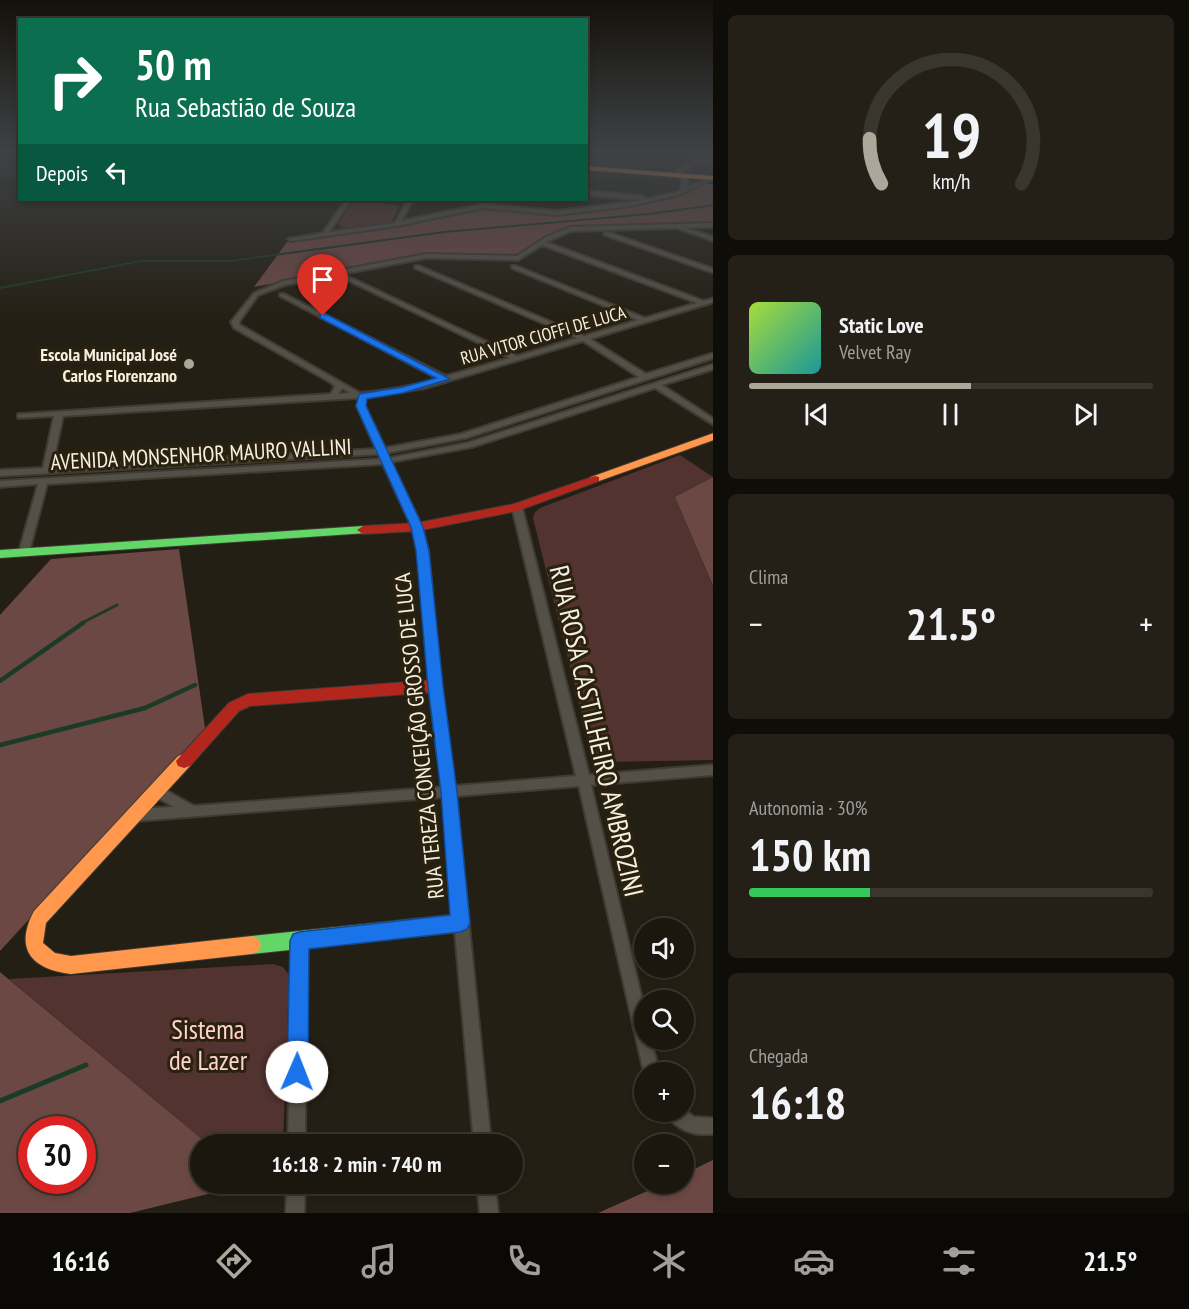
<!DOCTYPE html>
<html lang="pt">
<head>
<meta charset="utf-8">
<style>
	body { margin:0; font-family:"PT Sans Narrow",sans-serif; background:#242018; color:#f1f3f6; height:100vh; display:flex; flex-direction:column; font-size:22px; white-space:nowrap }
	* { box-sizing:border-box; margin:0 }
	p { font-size:20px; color:#a09f9e }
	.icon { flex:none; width:33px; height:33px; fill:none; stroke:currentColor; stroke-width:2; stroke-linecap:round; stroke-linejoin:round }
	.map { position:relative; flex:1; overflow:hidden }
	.details { display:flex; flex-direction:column; gap:15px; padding:15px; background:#0f0d08; width:476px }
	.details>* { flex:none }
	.top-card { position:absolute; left:18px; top:18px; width:570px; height:183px; border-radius:0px; box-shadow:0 3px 9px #0003,0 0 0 2px #39362f; background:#0b6e4f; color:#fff; overflow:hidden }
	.tools { position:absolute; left:634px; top:918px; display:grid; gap:12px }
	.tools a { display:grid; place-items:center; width:60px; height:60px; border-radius:50%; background:#1b170f; box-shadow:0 3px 9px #0003,0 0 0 2px #39362f; font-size:30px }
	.speed { position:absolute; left:18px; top:1116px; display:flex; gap:12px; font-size:30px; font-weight:700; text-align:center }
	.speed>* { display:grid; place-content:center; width:78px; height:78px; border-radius:50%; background:#1b170f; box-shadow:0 3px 9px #0003,0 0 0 2px #39362f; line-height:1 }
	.speed .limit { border:9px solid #d22; background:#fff; color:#111 }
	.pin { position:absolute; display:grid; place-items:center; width:51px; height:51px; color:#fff; margin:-62px -26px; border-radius:50% 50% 50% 0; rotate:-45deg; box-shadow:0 0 6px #0007 }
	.pin .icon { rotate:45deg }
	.me { position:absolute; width:66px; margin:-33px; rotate:1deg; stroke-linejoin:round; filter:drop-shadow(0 0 4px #0008) }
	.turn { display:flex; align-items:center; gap:21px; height:126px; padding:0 18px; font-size:27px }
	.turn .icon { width:78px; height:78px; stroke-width:2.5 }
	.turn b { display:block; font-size:42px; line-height:51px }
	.then { display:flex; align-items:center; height:57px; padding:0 18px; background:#0003; gap:12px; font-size:22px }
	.big { font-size:45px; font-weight:700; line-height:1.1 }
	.details .tile { flex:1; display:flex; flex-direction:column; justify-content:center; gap:9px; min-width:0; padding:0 21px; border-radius:9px; background:#242018 }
	.details .dial { align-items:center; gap:0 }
	.dial svg { height:156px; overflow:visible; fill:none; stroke:#39362f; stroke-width:7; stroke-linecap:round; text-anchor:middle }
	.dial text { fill:#f1f3f6; stroke:none }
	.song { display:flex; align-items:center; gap:18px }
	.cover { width:72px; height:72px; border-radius:9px; background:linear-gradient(135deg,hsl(80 70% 55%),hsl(180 70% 35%)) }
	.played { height:6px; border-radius:3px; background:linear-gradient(90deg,#aca79b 55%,#39362f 55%) }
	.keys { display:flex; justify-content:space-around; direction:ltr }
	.heat { display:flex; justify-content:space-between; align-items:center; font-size:33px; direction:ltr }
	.charge { height:9px; border-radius:4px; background:linear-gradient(90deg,#34c759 30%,#39362f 0) }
	.trip { position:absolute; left:190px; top:1134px; width:333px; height:60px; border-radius:30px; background:#1b170f; box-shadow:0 3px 9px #0003,0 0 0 2px #39362f; font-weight:700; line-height:60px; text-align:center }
	.tab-bar { display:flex; height:96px; justify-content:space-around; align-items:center; background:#0b0906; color:#a09f9e }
	.tab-bar .icon { width:42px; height:42px }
	.tab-bar .active { color:#aca79b }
	.tab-bar b { font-size:27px; color:#f1f3f6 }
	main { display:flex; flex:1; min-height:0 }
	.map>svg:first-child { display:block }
	.green { fill:#523330 }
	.forest { fill:#6c4844; fill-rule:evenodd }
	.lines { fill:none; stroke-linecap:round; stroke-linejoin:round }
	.stream-far3 { stroke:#1c3b27; stroke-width:2 }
	.stream-far2 { stroke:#1c3b27; stroke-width:3 }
	.stream-far1 { stroke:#1c3b27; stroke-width:4.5 }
	.stream { stroke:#1c3b27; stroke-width:5 }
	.street-casing { stroke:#3f3b33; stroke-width:4 }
	.fast-casing { stroke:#3f3b33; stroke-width:2 }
	.slow-casing { stroke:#3f3b33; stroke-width:2 }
	.jam-casing { stroke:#3f3b33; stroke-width:2 }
	.street { fill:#545048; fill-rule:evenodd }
	.fast { fill:#63d668; fill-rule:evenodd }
	.slow { fill:#ff974d; fill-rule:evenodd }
	.jam { fill:#b3261e; fill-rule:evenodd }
	.route { fill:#1a73e8; stroke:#114b97; stroke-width:1.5 }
	.poi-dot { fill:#aca79b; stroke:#2a220e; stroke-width:2 }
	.labels { text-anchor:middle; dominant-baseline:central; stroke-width:6; stroke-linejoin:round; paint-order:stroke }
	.far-street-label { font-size:18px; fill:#f5f0e3; stroke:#2a220e }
	.far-poi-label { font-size:18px; font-weight:bold; fill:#f5f0e3; stroke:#2a220e; text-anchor:end }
	.street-label { font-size:22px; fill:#f5f0e3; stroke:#2a220e }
	.near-street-label { font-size:27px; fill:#f5f0e3; stroke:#2a220e }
	.near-park-label { font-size:27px; fill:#ffd2ce; stroke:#2a220e }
</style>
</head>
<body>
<main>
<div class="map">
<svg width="714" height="1213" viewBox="0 0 714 1213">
	<rect width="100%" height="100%" fill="#241f14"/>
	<g class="green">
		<polygon points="353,201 400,205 391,223 342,228 338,224"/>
		<polygon points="680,455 713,477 675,497 713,587 713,760 607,762 599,758 590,747 533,518 535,512 540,508"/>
		<polygon points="273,964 283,967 289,975 283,1144 208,1144 9,979"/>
	</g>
	<g class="forest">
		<polygon points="704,183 713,184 713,223 568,227 544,237 522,252 512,255 425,254 254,287 287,242 408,225 479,209 564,215 614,210 671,199 690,192"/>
		<polygon points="713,477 713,586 675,497"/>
		<polygon points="179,549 205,728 0,951 0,615 51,559"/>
		<path d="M0,972l208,172h-7v40h48l-119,29h-130zM32,1130h50v50h-50z"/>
		<polygon points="713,1160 713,1213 598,1213 663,1184 684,1184 684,1174"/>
	</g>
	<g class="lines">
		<polyline class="stream-far3" points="0,288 141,261 230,261 444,232 649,214 714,205"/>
		<polyline class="stream-far2" points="80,624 117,605"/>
		<g class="stream-far1">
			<polyline points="0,681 83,623"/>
			<polyline points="0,745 145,708 195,685"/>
		</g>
		<polyline class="stream" points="0,1101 86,1065"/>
		<g class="street-casing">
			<g id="street">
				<polygon points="706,152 711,152 701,159 714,161 714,164 698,162 682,172 688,181 687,187 709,179 709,181 678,195 631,206 557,215 484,208 397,226 291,241 288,239 323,233 346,200 351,200 329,232 395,223 408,200 413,200 401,221 484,204 557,211 631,202 674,193 681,190 682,181 676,172"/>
				<polygon points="586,191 643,196 646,198 643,200 586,195"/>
				<path d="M714,223v4l-29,1 29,9v4l-37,-13 -106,3 -25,11 158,59 10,-3v4l-124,37 56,35 68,-21v5l-248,80 -79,15 2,5 78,-15 247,-79v5l-52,16 52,34v6l-59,-37 -183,59 -81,15 31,65 6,24 13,135 13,100 122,-10 -64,-269 5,-3 5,3 67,268 125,-10v10l-123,10 54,227v28h6l8,32h-14v5l-66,-291 -123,10 35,348h-17l-31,-347 -307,24 -5,-2 -2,-4 2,-4 5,-2 38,-2 -21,-12 -1,-4 1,-4 5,-1 36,20 248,-19 -13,-101 -11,-135 -6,-24 -29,-63 -336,20 -18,68 -5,3 -5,-3 19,-68 -38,3v-6l381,-22 -2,-5 -379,22v-6l43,-2 11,-52 -36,2v-4h3l310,-20 4,-8 -5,-4 -96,-54 -3,-6 23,-29 29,-12 143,-27 91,2 29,-19 24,-10zM542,245l155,58 -52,15 -129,-52h-4v2l126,52 -54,16 -165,-70h-4v2l162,70 -60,18 -168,-79h-4v2l165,79 -64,18 -162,-82h-4v2l159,83c-26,7 -52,12 -79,14l-120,-68 -1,-3 19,-27 27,-10 141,-27 92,2zM583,341l56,36 -178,57 -76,14 -20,-42 -4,-2 -4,2 19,43 -324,18 11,-51 294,-18 5,1 4,-2 59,-9zM342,388l8,5 -11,1z"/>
				<polygon points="607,232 714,269 714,273 605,235 604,234"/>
				<polygon points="299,934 304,936 306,941 305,1144 288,1144 292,941 294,936"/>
				<path d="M684,1110l10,7 20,1v16c-7,0 -15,1 -21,-1 -10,-2 -25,-12 -28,-21h19z"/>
				<polygon points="287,1184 305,1184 304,1213 286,1213"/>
				<polygon points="477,1184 495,1184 498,1213 480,1213"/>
			</g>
		</g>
		<g class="fast-casing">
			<g id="fast">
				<polygon points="363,526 367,527 369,530 367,533 0,558 0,550"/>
				<polygon points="460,914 467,917 469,923 467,929 460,932 252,954 245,951 243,945 245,939 252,936"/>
			</g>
		</g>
		<g class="slow-casing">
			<g id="slow">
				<polygon points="586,166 714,176 714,180 586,170"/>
				<polygon points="714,433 714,440 599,481 591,481 589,479 591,477"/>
				<path d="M184,754l6,2 2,5 -2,5 -144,157 -3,20 12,10 16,3 181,-20 7,3 2,6 -2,6 -7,3 -181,20c-40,-5 -57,-25 -37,-63l144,-155z"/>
			</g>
		</g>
		<g class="jam-casing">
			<g id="jam">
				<polygon points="595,476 599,477 599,481 517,511 417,531 363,534 357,530 363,526 417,523 514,504"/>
				<polygon points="435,680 440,682 442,686 440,690 435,692 250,706 239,711 190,766 184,768 178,766 176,761 229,703 248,694"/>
			</g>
		</g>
		<use href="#street" class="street"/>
		<use href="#fast" class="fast"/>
		<use href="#slow" class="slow"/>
		<use href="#jam" class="jam"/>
	</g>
	<linearGradient id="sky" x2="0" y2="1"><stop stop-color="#14110b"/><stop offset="0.47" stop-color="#3f4245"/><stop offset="1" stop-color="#3f4245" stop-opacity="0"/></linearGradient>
	<rect width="714" height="321" fill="url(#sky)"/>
	<polygon class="route" points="320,314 326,314 450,379 403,393 367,399 366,406 423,527 429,551 443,686 457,792 470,923 467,929 460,932 309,949 308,1072 305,1080 297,1083 290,1080 287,1072 290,941 293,934 299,932 450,915 441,792 428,686 416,551 411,527 356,406 359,394 403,387 436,378 320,318"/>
	<circle class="poi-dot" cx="189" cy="364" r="6"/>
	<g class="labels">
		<g class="far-street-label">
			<text transform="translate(543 335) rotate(-16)">RUA VITOR CIOFFI DE LUCA</text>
		</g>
		<g class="far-poi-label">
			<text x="177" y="354">Escola Municipal José<tspan x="177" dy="21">Carlos Florenzano</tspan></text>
		</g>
		<g class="street-label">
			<text transform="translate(201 454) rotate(-3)">AVENIDA MONSENHOR MAURO VALLINI</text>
			<text transform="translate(419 736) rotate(-96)">RUA TEREZA CONCEIÇÃO GROSSO DE LUCA</text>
		</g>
		<g class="near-street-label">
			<text transform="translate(597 731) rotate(77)">RUA ROSA CASTILHEIRO AMBROZINI</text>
		</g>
		<g class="near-park-label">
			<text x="208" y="1029">Sistema<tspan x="208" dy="31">de Lazer</tspan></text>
		</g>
	</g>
</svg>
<div class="tools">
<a><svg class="icon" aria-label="sound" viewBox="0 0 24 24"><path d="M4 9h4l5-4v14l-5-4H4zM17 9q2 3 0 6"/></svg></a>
<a><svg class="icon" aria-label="search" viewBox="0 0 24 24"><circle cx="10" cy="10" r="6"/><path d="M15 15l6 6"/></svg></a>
<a>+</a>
<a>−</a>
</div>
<div class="speed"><div class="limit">30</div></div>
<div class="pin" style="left:323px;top:316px;background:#d93025"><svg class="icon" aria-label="arrive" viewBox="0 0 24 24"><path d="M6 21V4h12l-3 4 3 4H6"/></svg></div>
<svg class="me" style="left:297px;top:1072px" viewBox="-20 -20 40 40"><circle r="19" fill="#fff"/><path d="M0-13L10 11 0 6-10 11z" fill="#1a73e8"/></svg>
<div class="trip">16:18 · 2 min · 740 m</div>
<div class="top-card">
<div class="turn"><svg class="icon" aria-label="right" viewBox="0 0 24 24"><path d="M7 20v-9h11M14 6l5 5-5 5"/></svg><div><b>50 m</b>Rua Sebastião de Souza</div></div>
<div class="then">Depois<svg class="icon" aria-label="left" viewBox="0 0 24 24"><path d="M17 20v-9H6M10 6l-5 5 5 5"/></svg></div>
</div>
</div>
<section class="details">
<div class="tile dial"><svg viewBox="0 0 100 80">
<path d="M14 69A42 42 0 1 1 86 69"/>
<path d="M14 69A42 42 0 0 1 8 46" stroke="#aca79b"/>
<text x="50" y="56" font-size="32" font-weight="700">19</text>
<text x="50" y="72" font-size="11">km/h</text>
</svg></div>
<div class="tile">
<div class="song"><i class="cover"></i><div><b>Static Love</b><p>Velvet Ray</p></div></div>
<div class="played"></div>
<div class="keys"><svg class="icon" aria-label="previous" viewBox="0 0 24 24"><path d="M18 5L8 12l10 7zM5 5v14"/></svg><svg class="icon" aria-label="pause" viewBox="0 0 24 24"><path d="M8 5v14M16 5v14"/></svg><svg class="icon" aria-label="next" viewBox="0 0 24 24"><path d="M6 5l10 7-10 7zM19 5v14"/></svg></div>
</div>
<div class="tile"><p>Clima</p>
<div class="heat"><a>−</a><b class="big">21.5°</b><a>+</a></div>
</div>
<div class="tile"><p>Autonomia · 30%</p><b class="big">150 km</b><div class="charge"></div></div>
<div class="tile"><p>Chegada</p><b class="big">16:18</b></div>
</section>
</main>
<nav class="tab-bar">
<b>16:16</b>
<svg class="icon active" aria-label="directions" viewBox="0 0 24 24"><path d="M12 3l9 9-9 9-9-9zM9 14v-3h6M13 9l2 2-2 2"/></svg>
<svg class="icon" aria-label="music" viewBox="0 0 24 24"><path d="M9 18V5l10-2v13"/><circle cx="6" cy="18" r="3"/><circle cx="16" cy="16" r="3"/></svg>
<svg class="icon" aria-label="phone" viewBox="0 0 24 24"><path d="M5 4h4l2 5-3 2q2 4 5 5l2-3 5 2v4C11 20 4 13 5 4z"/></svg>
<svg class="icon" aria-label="climate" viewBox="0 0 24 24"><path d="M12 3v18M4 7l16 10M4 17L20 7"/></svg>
<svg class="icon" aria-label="car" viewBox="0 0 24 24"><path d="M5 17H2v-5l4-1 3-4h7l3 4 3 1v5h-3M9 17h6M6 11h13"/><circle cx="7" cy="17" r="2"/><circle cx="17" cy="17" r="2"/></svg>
<svg class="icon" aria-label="filters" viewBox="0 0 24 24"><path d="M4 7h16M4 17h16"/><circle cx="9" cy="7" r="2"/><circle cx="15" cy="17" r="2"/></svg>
<b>21.5°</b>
</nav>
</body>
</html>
